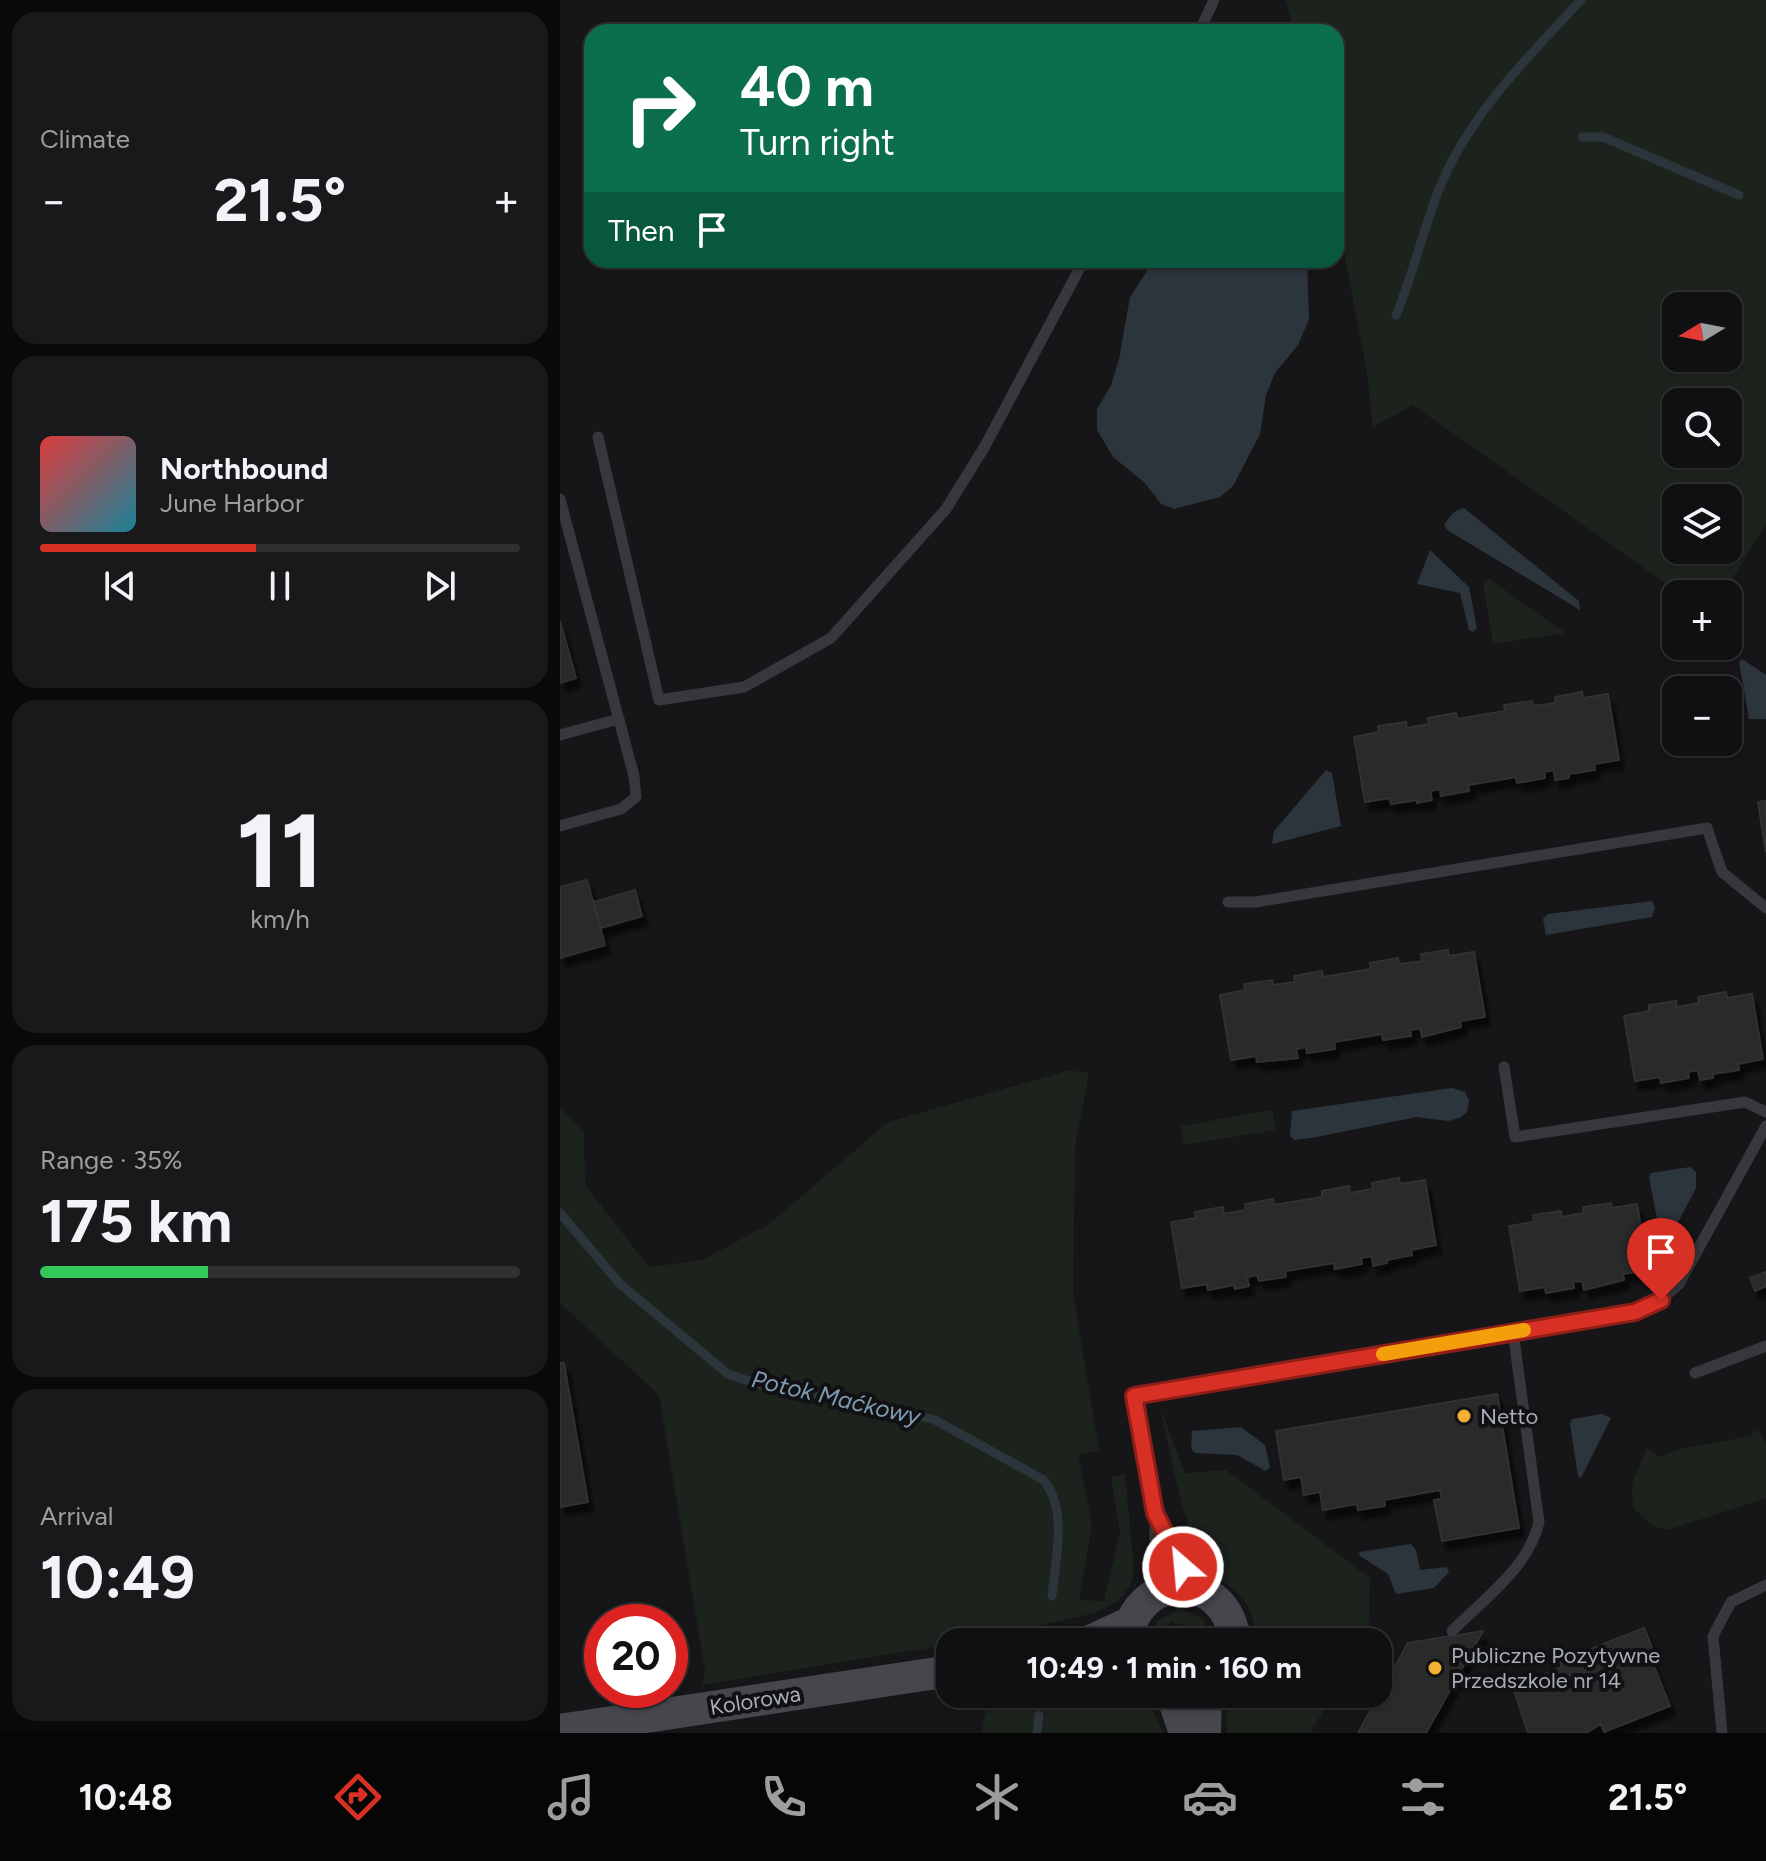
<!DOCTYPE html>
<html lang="en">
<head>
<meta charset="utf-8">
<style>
	:root { --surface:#101012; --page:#19191b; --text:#f1f3f6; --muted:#9c9d9f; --line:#303032; --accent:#d93025 }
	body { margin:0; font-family:Figtree,sans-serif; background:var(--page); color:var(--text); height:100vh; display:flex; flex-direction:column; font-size:30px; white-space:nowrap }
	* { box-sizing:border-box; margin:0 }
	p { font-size:26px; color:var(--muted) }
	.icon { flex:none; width:44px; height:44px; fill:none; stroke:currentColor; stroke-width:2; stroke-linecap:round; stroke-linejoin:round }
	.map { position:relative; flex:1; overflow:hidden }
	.panel { display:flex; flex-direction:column; gap:12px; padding:12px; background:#09090a; width:560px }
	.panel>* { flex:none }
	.top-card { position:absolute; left:24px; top:24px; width:760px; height:244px; border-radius:24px; box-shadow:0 2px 6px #0004,0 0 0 2px var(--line); background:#0b6e4f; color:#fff; overflow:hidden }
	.needle { width:52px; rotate:260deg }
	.controls { position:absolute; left:1102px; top:292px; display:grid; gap:16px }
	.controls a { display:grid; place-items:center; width:80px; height:80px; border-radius:16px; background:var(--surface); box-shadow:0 2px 6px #0004,0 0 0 2px var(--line); font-size:40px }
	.speed { position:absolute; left:24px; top:1604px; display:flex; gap:16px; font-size:40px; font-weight:700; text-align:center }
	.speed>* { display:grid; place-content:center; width:104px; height:104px; border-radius:50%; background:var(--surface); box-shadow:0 2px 6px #0004,0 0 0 2px var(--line); line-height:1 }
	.speed .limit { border:12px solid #d22; background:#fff; color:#111 }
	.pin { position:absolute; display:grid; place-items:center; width:68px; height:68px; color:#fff; margin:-82px -34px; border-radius:50% 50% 50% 0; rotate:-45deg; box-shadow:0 0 8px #0007 }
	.pin .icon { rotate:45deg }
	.me { position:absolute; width:88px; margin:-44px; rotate:333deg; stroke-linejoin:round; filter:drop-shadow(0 0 6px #0008) }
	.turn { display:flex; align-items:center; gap:28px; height:168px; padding:0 24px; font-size:36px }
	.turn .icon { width:104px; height:104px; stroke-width:2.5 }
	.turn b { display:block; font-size:56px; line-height:68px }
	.then { display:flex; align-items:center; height:76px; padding:0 24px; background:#0003; gap:16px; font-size:30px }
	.big { font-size:60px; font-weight:700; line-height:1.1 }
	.panel .card { flex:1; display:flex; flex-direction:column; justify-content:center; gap:12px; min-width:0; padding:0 28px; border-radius:24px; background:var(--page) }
	.panel .dial { align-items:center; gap:0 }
	.dial b { font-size:104px; line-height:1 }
	.song { display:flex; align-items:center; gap:24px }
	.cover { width:96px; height:96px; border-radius:12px; background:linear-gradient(135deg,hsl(0 70% 55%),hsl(190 70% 35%)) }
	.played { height:8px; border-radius:4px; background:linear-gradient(90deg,var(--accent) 45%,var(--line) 45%) }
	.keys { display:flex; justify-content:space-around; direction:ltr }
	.heat { display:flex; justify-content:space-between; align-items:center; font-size:44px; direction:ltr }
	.charge { height:12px; border-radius:6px; background:linear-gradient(90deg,#34c759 35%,var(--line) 0) }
	.trip { position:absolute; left:376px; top:1628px; width:456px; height:80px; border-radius:24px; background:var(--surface); box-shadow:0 2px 6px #0004,0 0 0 2px var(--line); font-weight:700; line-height:80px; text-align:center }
	.tabs { display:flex; height:128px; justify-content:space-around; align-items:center; background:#060607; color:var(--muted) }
	.tabs .icon { width:56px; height:56px }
	.tabs .active { color:var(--accent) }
	.tabs b { font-size:36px; color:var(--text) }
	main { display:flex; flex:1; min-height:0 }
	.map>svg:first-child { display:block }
</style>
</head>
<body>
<main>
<section class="panel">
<div class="card"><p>Climate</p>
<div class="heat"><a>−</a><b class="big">21.5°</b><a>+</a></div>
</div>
<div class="card">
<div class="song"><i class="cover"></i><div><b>Northbound</b><p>June Harbor</p></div></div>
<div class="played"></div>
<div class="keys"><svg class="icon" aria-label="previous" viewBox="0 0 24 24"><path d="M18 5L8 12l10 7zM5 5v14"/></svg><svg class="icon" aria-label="pause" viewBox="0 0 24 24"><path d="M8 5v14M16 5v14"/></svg><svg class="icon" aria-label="next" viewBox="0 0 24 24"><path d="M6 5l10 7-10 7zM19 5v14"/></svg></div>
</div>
<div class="card dial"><b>11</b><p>km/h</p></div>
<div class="card"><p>Range · 35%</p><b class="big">175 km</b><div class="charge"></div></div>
<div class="card"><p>Arrival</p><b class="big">10:49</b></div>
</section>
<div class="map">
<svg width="1206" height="1733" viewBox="0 0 1206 1733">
	<defs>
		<filter id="shadow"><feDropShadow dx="5" dy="9" stdDeviation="2" flood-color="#0009"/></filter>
	</defs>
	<rect width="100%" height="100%" fill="#161618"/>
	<path fill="#1c231d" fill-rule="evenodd" d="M726 0H1206V524L1163 594H1121L853 405 813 427 806 366 776 212V32H734ZM1116 306H1168V358H1116ZM1116 402H1168V454H1116ZM1116 498H1168V550H1116Z
		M928 578 1005 633 933 644 923 584Z
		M507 1071 529 1072 515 1147 513 1292 539 1450 518 1455 532 1525 519 1599 544 1602 560 1532 551 1477 565 1474 574 1571 570 1586 558 1601 535 1613 405 1642 142 1685 145 1671 99 1395 0 1303V1108L24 1132 25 1185 89 1267 142 1260 208 1225 328 1122Z
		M712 1110 716 1130 624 1145 621 1126Z
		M601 1409 625 1473 666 1470 810 1578 808 1642H696C694 1583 657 1592 639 1552 622 1516 609 1449 601 1409Z
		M1194 1430 1201 1433 1206 1444V1498L1108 1530 1092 1526 1073 1508 1072 1484 1087 1447 1099 1457 1120 1449 1191 1436Z
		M620 1609 643 1618 652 1642 640 1639 642 1632 611 1621 603 1642H592L597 1621Z
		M428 1694H575L592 1709 603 1733H422Z
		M675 1694H777L751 1729 754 1733H667L666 1711Z"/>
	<path fill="#2c353c" d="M594 260H747L749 319 738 345 715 373 706 395 700 434 673 486 660 497 614 509 601 504 585 483 553 457 537 430V409L551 385 559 359 570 297Z
		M904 508 1019 601 1020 610 887 530 884 525C890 516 894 510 904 508Z
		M870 550 909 587 917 628 913 632 909 630 900 593 857 584Z
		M1182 659 1206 675V719H1189L1179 662Z
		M766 770 772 773 781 826 712 844 714 831Z
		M1092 901 1095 908 1092 917 986 935 983 919 988 914Z
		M892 1088 905 1092 909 1101 907 1112 900 1118 888 1121 857 1117 751 1138 734 1140 730 1135 732 1111Z
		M1130 1167 1136 1172V1188L1103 1251 1089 1177 1091 1173Z
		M1042 1414 1051 1418 1021 1478 1018 1476 1010 1424 1012 1419Z
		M681 1427 705 1445 710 1467 706 1471 677 1455 635 1453 631 1448 632 1431Z
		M851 1544 856 1550 860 1570 887 1567 889 1572 874 1588 836 1594 828 1574 800 1556 799 1552Z"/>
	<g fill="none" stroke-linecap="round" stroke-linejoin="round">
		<path stroke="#2c353c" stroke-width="9" d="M1022 137H1043L1179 195
			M836 315C853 275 862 233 878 192 907 117 967 58 1021 0
			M0 1213 60 1284 168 1374 207 1387 305 1402 375 1420 482 1479C509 1506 495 1561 492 1596
			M477 1733 479 1715"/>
	</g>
	<path fill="#29292c" stroke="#303034" stroke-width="2" filter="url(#shadow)" d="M0 621 16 678 0 683Z
		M1022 692 1023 698 1048 694 1059 760 1034 764 1035 770 1009 774V778L995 780 994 770 984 772 985 778 957 783 956 777 908 785 909 791 881 796 880 789 870 791 872 800 857 803V800L831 804 830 798 805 802 794 737 819 732 818 726 846 722 847 728 869 724 868 718 896 713 897 719 945 711 944 705 972 701 973 706 989 704 995 703V697Z
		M1206 801V852L1198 802Z
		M27 880 45 945 0 958V887Z
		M75 890 82 916 41 928 34 902Z
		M888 950 889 956 914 952 925 1017 900 1021 901 1027 862 1037 860 1028 850 1030 851 1036 823 1040 822 1034 774 1042 775 1049 747 1053 746 1047 736 1049 738 1058 697 1062 696 1056 671 1060 660 995 685 990 684 984 712 980 713 985 735 982 734 976 762 971 763 977 811 969 810 963 838 958 839 964 857 962 862 961 861 954Z
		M1166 992 1167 998 1192 994 1203 1059 1178 1064 1179 1070 1153 1074V1078L1140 1080 1138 1070 1128 1072 1129 1078 1101 1083 1100 1077 1075 1081 1064 1016 1089 1011V1005L1116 1001 1117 1007 1133 1004 1139 1003 1138 997Z
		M839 1178 840 1184 865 1180 876 1245 851 1250 852 1255 827 1260V1263L813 1266 812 1256 801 1258 802 1264 775 1269 774 1263 725 1271 726 1277 699 1281 697 1275 687 1277 689 1286 675 1289 674 1285 648 1290 647 1284 622 1288 611 1222 636 1218 635 1212 663 1207 664 1214 686 1210 685 1204 713 1199 714 1205 762 1197V1191L789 1186 790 1193 813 1189 812 1183Z
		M1051 1203 1052 1208 1077 1204 1088 1270 1063 1274 1064 1280 1024 1290 1022 1281 1013 1282 1014 1288 986 1293 985 1287 960 1291 949 1226 974 1222 973 1215 1001 1211 1002 1217 1018 1214 1024 1213 1023 1207Z
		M1206 1272V1286L1195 1291 1190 1278Z
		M0 1363H4L28 1502 0 1507Z
		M937 1394 959 1528 882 1541 874 1500 882 1499 880 1490 824 1500 825 1506 798 1510 797 1504 763 1510 760 1492 744 1495 741 1477 724 1480 716 1431Z
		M1084 1628 1095 1655 1090 1656 1110 1706 1044 1732 1041 1724 1026 1733H968L953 1687 1002 1667 1000 1661Z
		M923 1631 866 1733H798L848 1643Z"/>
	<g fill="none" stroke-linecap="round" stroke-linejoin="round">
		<path stroke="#37383d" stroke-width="11" d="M639 32 654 0
			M38 437 99 700 184 687 271 638 386 509 425 446 524 260
			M0 499 74 776 76 797 61 809 0 826
			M0 735 59 719
			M668 902H696L1147 828 1162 872 1206 908
			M944 1067 955 1137 1185 1102 1206 1112
			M1135 1373 1206 1346
			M598 1518 632 1584
			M595 1592V1513L574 1396 1075 1312 1101 1300 1119 1284 1206 1126
			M892 1631C924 1599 969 1567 979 1522L953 1332
			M1162 1733 1153 1636 1171 1602 1206 1585"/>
		<path stroke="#45474d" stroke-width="32" d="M528 1642 569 1623
			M566 1642C576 1569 668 1569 675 1642
			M612 1695 625 1733
			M0 1730 390 1671
			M645 1733 646 1694"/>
	</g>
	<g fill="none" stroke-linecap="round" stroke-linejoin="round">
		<defs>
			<path id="route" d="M623 1567 595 1513 574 1396 1075 1312 1101 1300"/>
		</defs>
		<use href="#route" stroke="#8d1f18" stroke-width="20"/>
		<use href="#route" stroke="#d93025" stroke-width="14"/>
		<path stroke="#f59e0b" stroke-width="14" d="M823 1354 964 1330"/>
	</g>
	<g fill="#f2b134" stroke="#111113" stroke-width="3">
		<circle cx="904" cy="1416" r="8"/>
		<circle cx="875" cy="1668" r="8"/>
	</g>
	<g text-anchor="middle" stroke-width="8" stroke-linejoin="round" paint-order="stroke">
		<g font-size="22" fill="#a8adb8" stroke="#111113" text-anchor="start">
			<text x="920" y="1424">Netto</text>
			<text x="891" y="1663">Publiczne Pozytywne<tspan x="891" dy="25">Przedszkole nr 14</tspan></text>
		</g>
		<g font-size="22" fill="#a8adb8" stroke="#111113">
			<text transform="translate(195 1700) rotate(-9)" y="8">Kolorowa</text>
		</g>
		<g font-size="24" font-style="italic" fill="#7f9bb3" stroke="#111113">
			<text transform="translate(276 1398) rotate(13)" y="8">Potok Maćkowy</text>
		</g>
	</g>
</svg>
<div class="controls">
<a><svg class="needle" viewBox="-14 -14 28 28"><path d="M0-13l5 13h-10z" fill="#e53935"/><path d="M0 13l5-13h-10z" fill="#9c9d9f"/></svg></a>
<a><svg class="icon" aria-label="search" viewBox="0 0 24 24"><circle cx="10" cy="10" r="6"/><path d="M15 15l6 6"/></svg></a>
<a><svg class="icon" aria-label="layers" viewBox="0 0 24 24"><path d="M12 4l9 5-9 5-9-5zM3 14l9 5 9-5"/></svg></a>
<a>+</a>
<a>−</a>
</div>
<div class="speed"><div class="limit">20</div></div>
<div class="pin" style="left:1101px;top:1300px;background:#d93025"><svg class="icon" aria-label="arrive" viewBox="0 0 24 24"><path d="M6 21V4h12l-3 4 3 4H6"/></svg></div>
<svg class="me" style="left:623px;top:1567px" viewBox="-20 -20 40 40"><circle r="17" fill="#d93025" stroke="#fff" stroke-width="3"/><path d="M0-11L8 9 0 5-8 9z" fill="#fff"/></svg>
<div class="trip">10:49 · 1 min · 160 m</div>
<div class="top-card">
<div class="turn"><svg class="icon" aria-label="right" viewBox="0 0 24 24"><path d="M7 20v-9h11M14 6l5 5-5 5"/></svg><div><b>40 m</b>Turn right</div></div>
<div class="then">Then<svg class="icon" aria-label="arrive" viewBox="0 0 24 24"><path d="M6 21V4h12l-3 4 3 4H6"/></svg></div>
</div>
</div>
</main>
<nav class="tabs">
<b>10:48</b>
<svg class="icon active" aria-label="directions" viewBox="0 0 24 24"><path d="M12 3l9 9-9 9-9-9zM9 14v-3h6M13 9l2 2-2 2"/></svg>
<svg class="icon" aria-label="music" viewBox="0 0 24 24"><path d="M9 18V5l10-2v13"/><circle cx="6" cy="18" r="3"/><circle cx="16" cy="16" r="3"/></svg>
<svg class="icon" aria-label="phone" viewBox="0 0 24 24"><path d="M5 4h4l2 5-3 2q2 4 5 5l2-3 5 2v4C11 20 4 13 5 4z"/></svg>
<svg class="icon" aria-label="climate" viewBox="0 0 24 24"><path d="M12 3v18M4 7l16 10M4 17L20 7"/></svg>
<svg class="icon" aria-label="car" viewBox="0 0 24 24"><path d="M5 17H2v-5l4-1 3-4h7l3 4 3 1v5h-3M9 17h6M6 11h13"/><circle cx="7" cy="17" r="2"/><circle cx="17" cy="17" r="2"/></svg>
<svg class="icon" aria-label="filters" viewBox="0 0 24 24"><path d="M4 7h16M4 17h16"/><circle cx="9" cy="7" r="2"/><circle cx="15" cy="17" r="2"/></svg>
<b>21.5°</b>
</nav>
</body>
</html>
